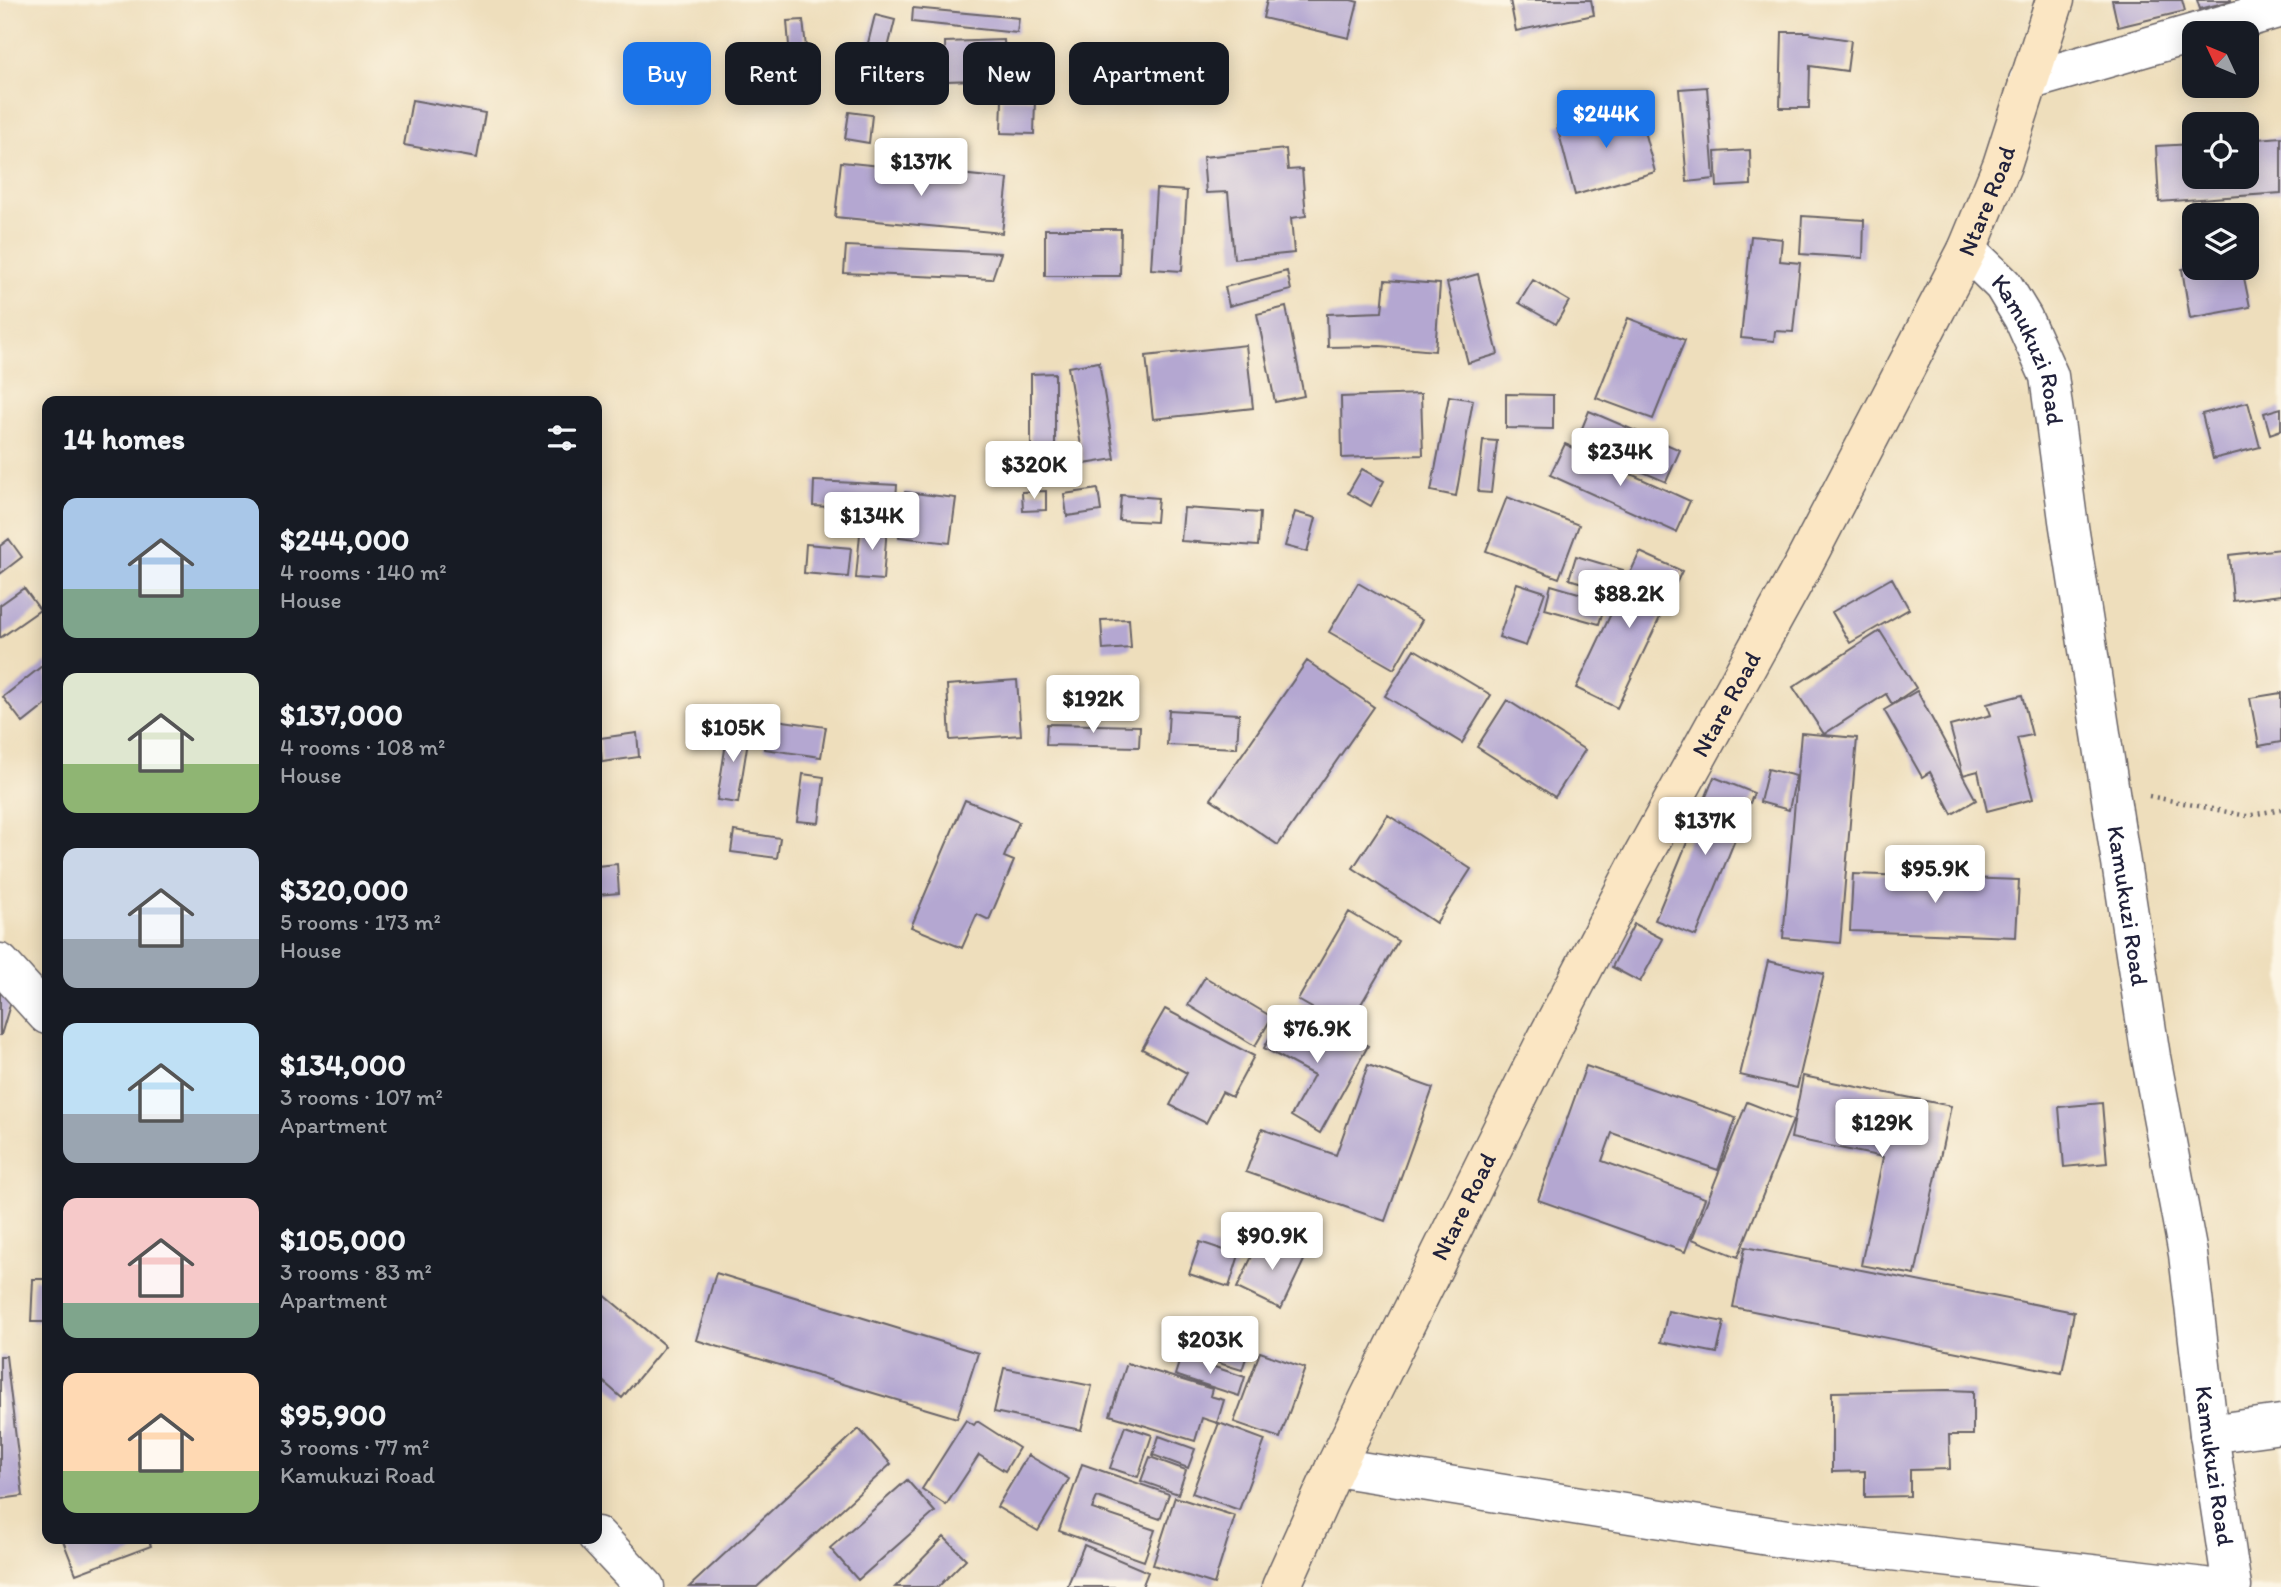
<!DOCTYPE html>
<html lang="en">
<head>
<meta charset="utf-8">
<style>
  :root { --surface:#171b24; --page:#20242c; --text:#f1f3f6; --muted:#9ea1a6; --accent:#1a73e8 }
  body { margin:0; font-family:Itim,sans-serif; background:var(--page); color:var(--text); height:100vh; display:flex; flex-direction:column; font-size:26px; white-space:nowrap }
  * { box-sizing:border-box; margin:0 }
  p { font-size:23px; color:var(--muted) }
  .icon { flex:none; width:38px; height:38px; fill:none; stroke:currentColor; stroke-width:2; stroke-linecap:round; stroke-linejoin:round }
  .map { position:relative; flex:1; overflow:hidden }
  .side { position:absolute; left:42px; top:396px; width:560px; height:1148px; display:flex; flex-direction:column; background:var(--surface); border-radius:14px; box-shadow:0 4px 18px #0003 }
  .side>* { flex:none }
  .banner { position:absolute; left:623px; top:42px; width:665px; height:63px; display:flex; gap:14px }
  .needle { width:46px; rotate:314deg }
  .controls { position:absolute; left:2182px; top:21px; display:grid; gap:14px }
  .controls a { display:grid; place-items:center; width:77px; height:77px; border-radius:14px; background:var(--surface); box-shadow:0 4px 18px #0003; font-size:35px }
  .price { position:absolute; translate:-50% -60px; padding:0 16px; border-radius:7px; background:#fff; color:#222; font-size:23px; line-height:46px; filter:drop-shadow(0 2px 4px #0008) }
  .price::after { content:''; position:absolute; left:50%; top:42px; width:21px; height:16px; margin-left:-10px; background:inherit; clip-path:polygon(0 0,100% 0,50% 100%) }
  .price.active { background:var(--accent); color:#fff }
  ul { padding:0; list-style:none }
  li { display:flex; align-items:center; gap:21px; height:175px; padding:0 21px }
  li span { display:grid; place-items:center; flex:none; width:196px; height:140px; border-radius:14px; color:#555 }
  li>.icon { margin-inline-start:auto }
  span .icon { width:84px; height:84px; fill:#fffc; stroke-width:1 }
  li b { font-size:30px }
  h2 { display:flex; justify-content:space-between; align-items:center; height:84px; padding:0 21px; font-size:30px }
  .chip { padding:0 24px; border-radius:14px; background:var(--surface); box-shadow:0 4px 18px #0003; font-size:24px; line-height:63px }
  .chip.active { background:var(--accent); color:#fff }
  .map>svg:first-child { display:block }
</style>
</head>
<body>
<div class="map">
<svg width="2281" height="1587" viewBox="0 0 2281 1587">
  <rect width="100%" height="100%" fill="#fcf5e5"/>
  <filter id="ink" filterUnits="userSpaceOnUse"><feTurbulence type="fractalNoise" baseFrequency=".0143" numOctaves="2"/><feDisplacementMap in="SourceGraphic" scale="14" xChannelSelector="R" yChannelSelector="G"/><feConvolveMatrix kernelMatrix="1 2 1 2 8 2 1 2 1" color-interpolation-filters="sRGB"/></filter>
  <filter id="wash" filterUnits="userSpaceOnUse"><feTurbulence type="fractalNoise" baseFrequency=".00686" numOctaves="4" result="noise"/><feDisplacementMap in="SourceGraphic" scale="28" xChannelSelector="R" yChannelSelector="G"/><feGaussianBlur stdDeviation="1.57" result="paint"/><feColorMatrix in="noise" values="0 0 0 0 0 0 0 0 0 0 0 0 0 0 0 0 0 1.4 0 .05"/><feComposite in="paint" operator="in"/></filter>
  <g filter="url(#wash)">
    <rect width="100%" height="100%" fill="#eedebc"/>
    <g id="blocks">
      <!-- building -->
      <path fill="#b4a7d1" d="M1267 0H1351L1358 2 1349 38 1263 18Z
        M1510 0H1591L1594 15 1516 31Z
        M2112 0H2182L2185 11 2118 27Z
        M2197 0H2231V1L2200 9Z
        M913 8 1019 18 1017 33 912 22Z
        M875 15 895 20 885 60 865 55Z
        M803 20 807 57 790 58 787 21Z
        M1782 32H1810L1811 34 1851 40 1847 71 1810 66 1809 108H1780Z
        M1004 40 1006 79 946 81 945 42Z
        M772 58 778 74 756 82 750 65Z
        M1707 87 1714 179 1687 182 1679 89Z
        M1002 99H1035L1034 134 1001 133Z
        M412 100 485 113 477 158 404 145Z
        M1637 105 1655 172 1575 195 1557 126Z
        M849 112 872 115 869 143 845 139Z
        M2281 137V193L2159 202 2156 146 2194 144V177H2247V140Z
        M1286 149 1288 170 1302 169 1306 216 1291 218 1294 253 1234 259 1228 192 1206 193 1203 157Z
        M1750 150 1751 185 1717 187 1715 152Z
        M841 162 1008 179 1002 233 835 217Z
        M1156 189 1187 191 1182 271 1151 269Z
        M1802 216 1864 220 1863 258 1800 254Z
        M1045 229H1121L1120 276H1045Z
        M1751 236 1782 239 1780 261 1800 263 1793 332 1775 331 1774 341 1741 338Z
        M846 246 1001 253 992 279 844 273Z
        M2194 267 2242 268 2250 307 2190 318 2182 269Z
        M1287 271 1291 290 1229 306 1225 287Z
        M1478 274 1498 354 1468 363 1447 283Z
        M1385 280 1440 284 1435 351 1380 346 1328 347 1327 314 1382 312Z
        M1533 280 1569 301 1556 324 1519 303Z
        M1286 307 1304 396 1275 402 1257 314Z
        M1628 318 1685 340 1653 419 1596 398Z
        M1246 345 1253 408 1153 419 1146 356Z
        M1099 362 1115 459 1084 464 1068 367Z
        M1055 373V467H1031V374Z
        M1421 394 1423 455 1342 458 1341 397Z
        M1506 394 1553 395V429L1506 428Z
        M1449 396 1473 400 1456 496 1431 491Z
        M2248 402 2260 447 2213 459 2202 414Z
        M2281 408V430L2270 434 2264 413Z
        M1589 411 1680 450 1666 482 1576 443Z
        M1483 440 1497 441 1491 493 1478 492Z
        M1565 444 1690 501 1676 532 1550 475Z
        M1362 469 1384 481 1371 506 1348 493Z
        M814 481 897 485 895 511 813 506Z
        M1098 489 1101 511 1067 516 1064 494Z
        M1046 491V510L1023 511 1022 492Z
        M905 492 956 498 950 543 899 537Z
        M1121 495 1158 498 1156 522 1119 520Z
        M1507 497 1579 525 1559 578 1486 551Z
        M1184 508 1260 513 1258 546 1181 541Z
        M1295 512 1316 518 1307 552 1285 546Z
        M861 523 887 526 883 580 856 578Z
        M9 539 22 557 0 574V546Z
        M806 544 851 548 848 577 804 573Z
        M2281 549V595L2233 601 2229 555Z
        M1640 552 1682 571 1617 708 1576 688Z
        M1576 556 1623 570 1616 593 1569 579Z
        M1892 578 1909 609 1850 643 1832 612Z
        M1358 583 1422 620 1394 669 1329 632Z
        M1517 583 1545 592 1526 646 1499 637Z
        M1551 585 1606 601 1599 624 1545 609Z
        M24 588 40 610 0 638V605Z
        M1129 619 1131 648 1103 650 1101 620Z
        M1880 631 1916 688 1892 704 1886 694 1824 734 1793 687Z
        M1414 649 1491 695 1462 743 1385 696Z
        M1307 661 1374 707 1278 845 1211 799Z
        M47 662V704L23 723 3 697Z
        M1017 680 1021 735 950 740 947 685Z
        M1917 691 1976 800 1952 814 1930 772 1922 777 1884 710Z
        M2281 693V742L2259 746 2250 698Z
        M2022 695 2032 735 2017 738 2033 799 1987 811 1978 771 1963 775 1950 726 1991 715 1987 704Z
        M1507 700 1585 750 1555 797 1477 747Z
        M1169 710 1239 714 1237 748 1167 745Z
        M769 719 826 727 821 757 764 749Z
        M729 724 750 728 738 803 717 800Z
        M1047 724 1140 726 1139 747 1046 745Z
        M637 733 639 757 602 762 600 738Z
        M1801 733 1857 738 1840 943 1783 938Z
        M1768 769 1796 776 1789 810 1760 802Z
        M803 774 824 777 819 823 797 821Z
        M1714 777 1754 793 1696 936 1655 920Z
        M965 800 1019 822 1004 857 1014 861 989 920 977 914 962 948 911 927Z
        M1388 815 1471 869 1436 923 1353 868Z
        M734 831 780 838 777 858 731 852Z
        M617 864 619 893 597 895V866Z
        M1853 874 2019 880 2016 937 1850 931Z
        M1349 912 1398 941 1347 1028 1298 1000Z
        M1634 924 1663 939 1640 982 1612 967Z
        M1768 961 1824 974 1797 1088 1740 1075Z
        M1205 977 1272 1017 1255 1046 1188 1005Z
        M0 987 14 991 1 1035H0Z
        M1165 1009 1254 1056 1232 1097 1222 1092 1206 1123 1170 1105 1187 1073 1142 1049Z
        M1285 1010 1334 1037 1339 1030 1368 1046 1320 1133 1291 1116 1314 1075 1264 1048Z
        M1368 1065 1433 1088 1385 1221 1246 1172 1262 1129 1336 1155Z
        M1586 1066 1736 1118 1718 1170 1612 1133 1602 1161 1705 1198 1685 1252 1538 1200Z
        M1803 1076 1951 1106 1915 1275 1861 1265 1883 1157 1791 1138Z
        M1747 1102 1793 1120 1738 1257 1692 1239Z
        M2102 1103 2107 1163 2064 1167 2059 1107Z
        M1262 1235 1306 1256 1281 1309 1237 1288Z
        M1200 1242 1239 1255 1229 1287 1189 1274Z
        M1745 1247 2074 1312 2062 1373 1733 1307Z
        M716 1273 978 1353 957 1418 696 1340Z
        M33 1279H47V1322H31Z
        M597 1289 665 1346 622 1398 597 1376Z
        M1668 1311 1724 1322 1717 1353 1661 1342Z
        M1182 1328 1249 1349 1242 1370 1175 1350Z
        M1260 1352 1305 1368 1280 1438 1234 1422Z
        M0 1356H6L23 1496 0 1499Z
        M1181 1356 1245 1377 1239 1396 1175 1375Z
        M1127 1363 1212 1389 1210 1396 1224 1400 1217 1423 1202 1418 1195 1441 1110 1415Z
        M1004 1368 1092 1386 1081 1430 994 1412Z
        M1948 1390 1973 1391V1435H1949L1950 1469 1910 1470V1496L1865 1497V1471L1832 1472V1392Z
        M966 1420 974 1425 977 1421 1019 1448 1005 1471 979 1455 946 1505 922 1489Z
        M1219 1423 1265 1440 1239 1510 1192 1493Z
        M1125 1426 1152 1435 1138 1477 1110 1468Z
        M859 1429 891 1464 757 1587H689Z
        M1159 1436 1195 1449 1188 1468 1153 1455Z
        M1028 1455 1069 1479 1038 1531 997 1507Z
        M1150 1457 1186 1470 1178 1494 1141 1481Z
        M1082 1464 1169 1494 1160 1519 1097 1497 1092 1509 1155 1530 1144 1561 1059 1531Z
        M907 1480 935 1512 858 1580 830 1548Z
        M1175 1497 1235 1516 1214 1584 1153 1565Z
        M944 1537 966 1559 938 1587H895Z
        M62 1538H148L151 1546 76 1574Z
        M1084 1545 1148 1572 1142 1587H1067Z"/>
    </g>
  </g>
  <g filter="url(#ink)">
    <use href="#blocks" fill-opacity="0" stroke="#696468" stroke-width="2"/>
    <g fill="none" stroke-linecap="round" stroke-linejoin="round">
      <!-- minor casing -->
      <g stroke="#696468" stroke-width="41">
        <g id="minor">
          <path d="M2028 81 2281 8"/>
          <path id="s1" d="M1967 250 2003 285 2023 318 2049 376 2068 520 2151 1057 2188 1254 2209 1434 2232 1587"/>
          <path d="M0 963 47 1015"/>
          <path d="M2209 1434 2281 1424"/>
          <path d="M1335 1467 1787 1539 2205 1587"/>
          <path d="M597 1536 645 1587"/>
        </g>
      </g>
      <!-- secondary casing -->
      <g stroke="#696468" stroke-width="41">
        <g id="secondary">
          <path id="s2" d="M1281 1587 1335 1467 1546 1040 1636 868 1802 567 1967 250 2002 165 2055 0"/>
        </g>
      </g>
      <!-- path -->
      <path stroke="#696468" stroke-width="4.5" stroke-dasharray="2 5" stroke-linecap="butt" d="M2149 796 2247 816 2281 809"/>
      <!-- minor -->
      <use href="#minor" stroke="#fff" stroke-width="38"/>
      <!-- secondary -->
      <use href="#secondary" stroke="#fbe6c3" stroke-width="38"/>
    </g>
  </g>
  <g text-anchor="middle" stroke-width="6" stroke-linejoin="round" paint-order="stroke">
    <!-- street labels -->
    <g font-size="24" fill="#22223b" stroke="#fcf5e5">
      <text dy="8" stroke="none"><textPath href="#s2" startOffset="1556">Ntare Road</textPath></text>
      <text dy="8" stroke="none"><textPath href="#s1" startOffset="121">Kamukuzi Road</textPath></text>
      <text dy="8" stroke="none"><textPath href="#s2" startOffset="989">Ntare Road</textPath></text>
      <text dy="8" stroke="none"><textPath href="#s1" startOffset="688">Kamukuzi Road</textPath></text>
      <text dy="8" stroke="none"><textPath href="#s2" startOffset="422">Ntare Road</textPath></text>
      <text dy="8" stroke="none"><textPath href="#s1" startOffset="1255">Kamukuzi Road</textPath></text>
    </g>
  </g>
</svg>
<div class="controls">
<a><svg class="needle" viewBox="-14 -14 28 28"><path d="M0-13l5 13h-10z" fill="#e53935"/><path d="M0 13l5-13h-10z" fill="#9ea1a6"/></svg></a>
<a><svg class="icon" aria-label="locate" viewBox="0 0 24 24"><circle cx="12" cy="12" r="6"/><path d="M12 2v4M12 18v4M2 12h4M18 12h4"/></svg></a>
<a><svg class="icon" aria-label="layers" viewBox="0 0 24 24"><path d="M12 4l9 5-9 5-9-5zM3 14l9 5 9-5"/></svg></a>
</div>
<b class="price active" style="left:1606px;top:150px">$244K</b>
<b class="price" style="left:921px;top:198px">$137K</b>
<b class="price" style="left:1620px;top:488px">$234K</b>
<b class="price" style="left:1034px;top:501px">$320K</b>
<b class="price" style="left:872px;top:552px">$134K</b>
<b class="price" style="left:1629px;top:630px">$88.2K</b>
<b class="price" style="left:1093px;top:735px">$192K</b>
<b class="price" style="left:733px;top:764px">$105K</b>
<b class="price" style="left:1705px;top:857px">$137K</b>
<b class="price" style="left:1935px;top:905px">$95.9K</b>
<b class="price" style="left:1317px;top:1065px">$76.9K</b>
<b class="price" style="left:1882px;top:1159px">$129K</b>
<b class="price" style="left:1272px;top:1272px">$90.9K</b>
<b class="price" style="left:1210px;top:1376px">$203K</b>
<div class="banner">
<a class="chip active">Buy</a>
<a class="chip">Rent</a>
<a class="chip">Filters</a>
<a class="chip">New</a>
<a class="chip">Apartment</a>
</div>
<section class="side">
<h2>14 homes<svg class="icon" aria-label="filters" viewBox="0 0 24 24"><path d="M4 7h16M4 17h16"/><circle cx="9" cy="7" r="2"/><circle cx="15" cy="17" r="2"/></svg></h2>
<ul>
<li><span style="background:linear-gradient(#a9c7e8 65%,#7fa58c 0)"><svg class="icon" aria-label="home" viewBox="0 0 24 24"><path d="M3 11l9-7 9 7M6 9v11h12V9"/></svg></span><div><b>$244,000</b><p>4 rooms · 140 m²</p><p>House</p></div></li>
<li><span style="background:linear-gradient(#dfe7d0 65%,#8fb573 0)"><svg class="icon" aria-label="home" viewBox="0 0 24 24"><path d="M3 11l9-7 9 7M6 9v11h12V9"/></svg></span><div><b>$137,000</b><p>4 rooms · 108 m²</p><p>House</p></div></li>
<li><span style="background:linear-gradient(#c9d6e8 65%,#9aa5b1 0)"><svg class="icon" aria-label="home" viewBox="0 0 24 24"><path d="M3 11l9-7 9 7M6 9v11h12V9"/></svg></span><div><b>$320,000</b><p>5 rooms · 173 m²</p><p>House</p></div></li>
<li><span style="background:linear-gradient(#bfe0f5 65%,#9aa5b1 0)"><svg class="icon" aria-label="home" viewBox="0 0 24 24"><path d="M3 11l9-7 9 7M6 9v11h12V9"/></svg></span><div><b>$134,000</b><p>3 rooms · 107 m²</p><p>Apartment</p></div></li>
<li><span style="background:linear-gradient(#f6c9c9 75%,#7fa58c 0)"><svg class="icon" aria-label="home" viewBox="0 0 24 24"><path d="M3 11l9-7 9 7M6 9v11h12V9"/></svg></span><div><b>$105,000</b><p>3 rooms · 83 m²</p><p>Apartment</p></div></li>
<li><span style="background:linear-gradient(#ffd9b3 70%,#8fb573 0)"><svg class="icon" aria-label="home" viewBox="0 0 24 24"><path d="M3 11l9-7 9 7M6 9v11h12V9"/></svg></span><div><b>$95,900</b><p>3 rooms · 77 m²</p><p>Kamukuzi Road</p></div></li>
</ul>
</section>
</div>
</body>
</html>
